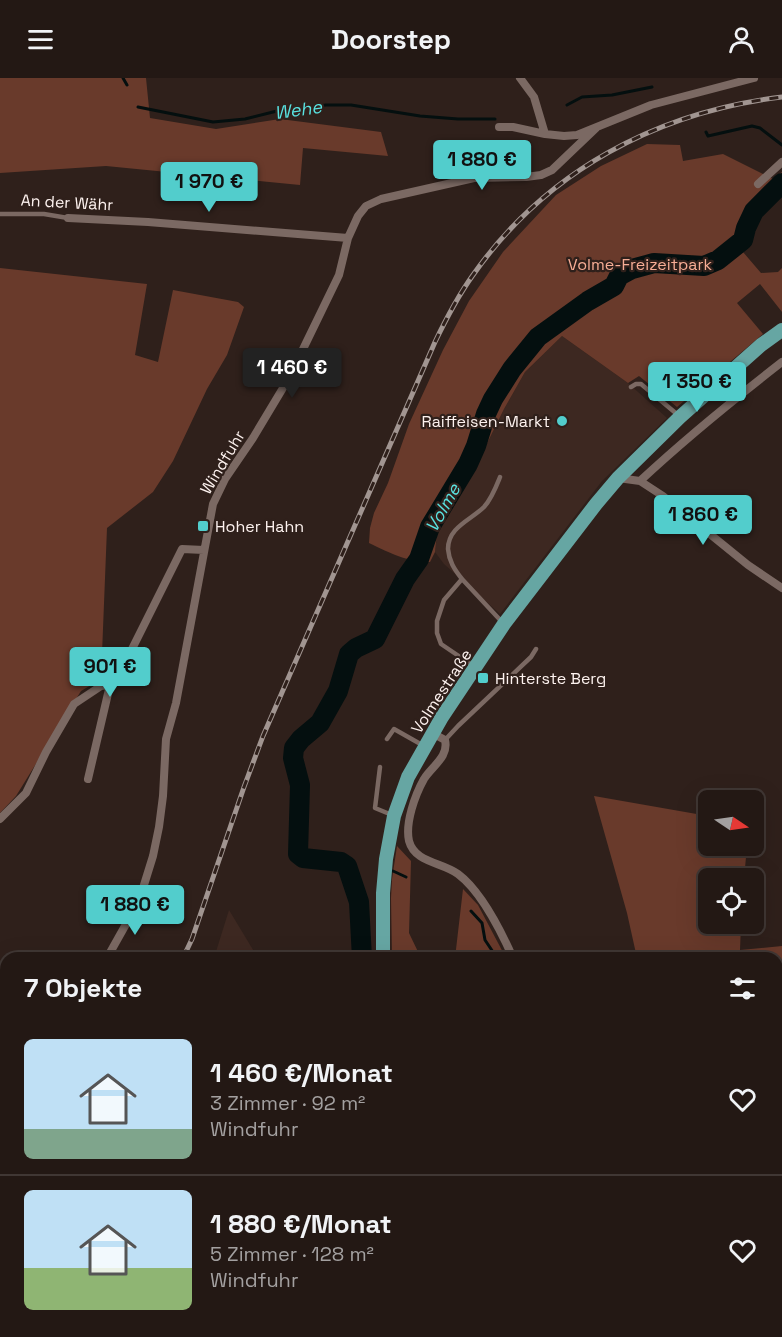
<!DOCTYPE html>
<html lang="de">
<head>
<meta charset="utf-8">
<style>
  :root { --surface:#231814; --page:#2b211d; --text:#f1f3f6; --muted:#a3a0a0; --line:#403734; --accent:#52cdcc }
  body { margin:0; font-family:"Space Grotesk",sans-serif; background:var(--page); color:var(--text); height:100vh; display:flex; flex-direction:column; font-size:22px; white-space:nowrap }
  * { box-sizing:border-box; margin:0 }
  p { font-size:20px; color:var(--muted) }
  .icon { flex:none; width:33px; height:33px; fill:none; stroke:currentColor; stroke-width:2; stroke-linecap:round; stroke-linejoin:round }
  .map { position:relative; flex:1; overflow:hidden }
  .panel { position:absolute; left:0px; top:874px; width:783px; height:386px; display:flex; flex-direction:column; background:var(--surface); border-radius:18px 18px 0 0; box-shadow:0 6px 24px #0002,0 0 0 2px var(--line) }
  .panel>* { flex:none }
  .needle { width:39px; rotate:103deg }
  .tools { position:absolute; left:698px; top:712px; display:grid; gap:12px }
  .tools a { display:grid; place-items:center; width:66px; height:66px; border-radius:9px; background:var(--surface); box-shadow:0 6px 24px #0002,0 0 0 2px var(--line); font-size:30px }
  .price { position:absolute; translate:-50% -51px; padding:0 14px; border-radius:6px; background:var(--accent); color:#111; font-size:20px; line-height:39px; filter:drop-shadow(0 2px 3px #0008) }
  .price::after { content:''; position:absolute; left:50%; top:36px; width:18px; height:14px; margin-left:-9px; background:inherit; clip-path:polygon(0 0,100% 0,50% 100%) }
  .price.active { background:#222; color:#fff }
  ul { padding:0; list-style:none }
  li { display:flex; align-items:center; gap:18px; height:150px; padding:0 24px }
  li+li { border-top:2px solid var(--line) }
  li span { display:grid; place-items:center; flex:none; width:168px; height:120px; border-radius:9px; color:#555 }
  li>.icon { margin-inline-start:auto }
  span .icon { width:72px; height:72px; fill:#fffc; stroke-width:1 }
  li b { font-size:26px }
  h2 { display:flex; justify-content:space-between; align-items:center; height:72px; padding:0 24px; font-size:26px }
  header { display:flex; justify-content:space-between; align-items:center; height:78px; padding:0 24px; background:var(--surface); font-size:27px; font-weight:800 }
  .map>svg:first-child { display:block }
</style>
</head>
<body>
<header><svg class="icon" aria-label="menu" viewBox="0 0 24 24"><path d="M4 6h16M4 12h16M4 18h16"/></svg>Doorstep<svg class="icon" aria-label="person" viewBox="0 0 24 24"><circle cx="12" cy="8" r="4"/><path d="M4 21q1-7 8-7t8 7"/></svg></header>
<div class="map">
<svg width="782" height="1259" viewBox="0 0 782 1259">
  <rect width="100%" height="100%" fill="#2f201b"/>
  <!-- built -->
  <path fill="#3d2821" d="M562 258 628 305 667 340 602 403 500 536 444 486 435 474 437 455 468 404 504 331 525 294Z
    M229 832 258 880H214Z
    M6 1142V1236L0 1227V1149Z
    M18 1254H88L80 1259H22Z"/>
  <!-- green -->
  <path fill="#693a2b" d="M0 0H146L150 40 216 51 280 41 381 54 388 78 303 70 300 107 106 88 0 95Z
    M647 66 680 67 683 83 723 76 773 101 782 94V112L761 131 749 154 743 174 761 195 778 194 782 190V234L760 206 737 225 763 256 677 329 639 298 628 305 562 258 525 294 504 331 468 404 437 455 435 474 430 484C405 483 392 476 369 465L370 450 374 435 388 405 409 346 443 272 469 223 503 174 556 117 601 88Z
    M0 190 147 206 135 277 158 284 173 212 238 224 244 229 227 277 207 311 173 383 153 414 107 450 101 601 81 613 16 718 0 735Z
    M594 718 708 738V768H747L744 801H708V846H741L740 872 782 868V1059L777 1065V880H637L627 835Z
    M397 768 411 783 409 855 421 880H392L391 820 392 801Z
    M463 811 478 827 506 880H455Z
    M777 1075 782 1079V1205L777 1202Z
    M777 1215 782 1219V1259H769L765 1254H777Z
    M189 1254H644L649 1259H191Z
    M652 1254H710L711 1259H657Z"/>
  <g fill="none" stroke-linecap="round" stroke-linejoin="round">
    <!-- stream -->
    <path stroke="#040f0f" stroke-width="3" d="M123 0 127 7
      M567 27 582 19 612 17 652 9
      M138 29 213 44 245 41 277 33 326 27H351L420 38 458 41H495
      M706 54 708 58 752 48 760 50 782 67
      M393 793 406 799
      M471 833 482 845 485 862 497 880
      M0 931 6 934
      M777 1150 782 1154
      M454 1254 456 1259"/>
    <!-- river -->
    <path stroke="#040f0f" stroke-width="20" d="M362 880 359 824 347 788 341 784 303 780 298 776 300 707 293 680 294 670 301 661 320 645 338 613 349 576 356 570 375 561 405 501 419 481 430 449 468 386 476 368 486 336 493 321 512 291 538 259 588 223 614 208 619 198 632 191 654 185 704 188 718 182 743 162 746 150 754 133 782 105
      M0 1142 6 1138"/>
    <!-- service -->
    <path stroke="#7b6963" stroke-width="4.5" d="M0 136H44L68 140
      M631 309 636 306H641L678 337
      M462 501 502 544
      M472 587 441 566 437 555V543L444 522 462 501C454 491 449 483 448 471 448 449 471 442 484 429 492 420 496 409 500 399
      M387 661 394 651 424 668
      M445 662 458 648 531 579 536 571
      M380 689 375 730 392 737"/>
    <!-- minor -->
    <path stroke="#7b6963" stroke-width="8" d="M520 0 534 19 545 56 564 58 577 57 651 27 754 0
      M499 49H513L545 56
      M758 106 782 84
      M68 140 148 144 348 160
      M618 400 640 403C685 361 733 322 782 284
      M640 403 663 418 748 487 782 510
      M432 655 445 662C449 679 432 688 424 701 415 717 405 745 409 763 415 785 442 784 458 796 482 814 501 853 513 880
      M88 701 110 607
      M0 741 26 715 46 674 74 626 101 608 110 607 130 575 182 471 204 472
      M107 880 139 823 153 778 159 749 163 718 166 661 176 625 213 426 225 401 253 360 289 300 339 197 348 160 358 138 366 128 381 121 474 100 526 99 541 97 552 92 596 50
      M777 1209 782 1213"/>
    <!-- primary -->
    <path stroke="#66a6a3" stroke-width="14" d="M383 880V815L386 781 394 738 408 699 442 639 504 546 596 426 618 400 680 339 761 267 782 252
      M107 1259 117 1254"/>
    <!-- rail casing -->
    <g stroke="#a19591" stroke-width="5">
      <path id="rail" d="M183 880 192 861 244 709 263 658 435 264C446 241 458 218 473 197 546 93 657 34 782 19
        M0 1075 6 1072"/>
    </g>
    <!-- rail -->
    <use href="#rail" stroke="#2f201b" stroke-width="3" stroke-dasharray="9" stroke-linecap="butt"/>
  </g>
  <!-- markers -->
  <g fill="#52cdcc" stroke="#2f201b" stroke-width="2">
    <circle cx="562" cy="343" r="6"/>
    <rect x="197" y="442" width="12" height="12" rx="3"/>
    <rect x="477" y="594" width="12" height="12" rx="3"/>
  </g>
  <g text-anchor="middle" stroke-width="4.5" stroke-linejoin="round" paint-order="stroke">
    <!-- street labels -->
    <g font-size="16" fill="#fdf2ef" stroke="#2f201b">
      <text transform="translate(67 124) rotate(3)" y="6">An der Währ</text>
      <text transform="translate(222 384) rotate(-59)" y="6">Windfuhr</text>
      <text transform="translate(441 613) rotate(-57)" y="6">Volmestraße</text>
    </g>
    <!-- park labels -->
    <g font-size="16" fill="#f7ad95" stroke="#2f201b">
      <text x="640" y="192">Volme-Freizeitpark</text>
    </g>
    <!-- poi labels -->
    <g font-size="16" fill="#fdf2ef" stroke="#2f201b" text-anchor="start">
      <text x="550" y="349" text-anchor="end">Raiffeisen-Markt</text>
      <text x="215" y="454">Hoher Hahn</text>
      <text x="495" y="606">Hinterste Berg</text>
    </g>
    <!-- water labels -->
    <g font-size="18" font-style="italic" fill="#59e2e1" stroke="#2f201b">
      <text transform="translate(298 32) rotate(-8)" y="6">Wehe</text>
      <text transform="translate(443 430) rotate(-61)" y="6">Volme</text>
    </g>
  </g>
</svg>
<div class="tools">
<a><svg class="needle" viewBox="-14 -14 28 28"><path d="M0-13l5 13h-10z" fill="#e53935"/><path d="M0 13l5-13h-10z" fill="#a3a0a0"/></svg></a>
<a><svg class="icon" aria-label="locate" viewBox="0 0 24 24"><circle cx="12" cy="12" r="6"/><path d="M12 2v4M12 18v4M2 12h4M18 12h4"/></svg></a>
</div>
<b class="price" style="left:482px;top:113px">1 880 €</b>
<b class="price" style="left:209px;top:135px">1 970 €</b>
<b class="price active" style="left:292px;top:321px">1 460 €</b>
<b class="price" style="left:697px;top:335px">1 350 €</b>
<b class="price" style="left:703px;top:468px">1 860 €</b>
<b class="price" style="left:110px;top:620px">901 €</b>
<b class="price" style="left:135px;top:858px">1 880 €</b>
<section class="panel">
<h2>7 Objekte<svg class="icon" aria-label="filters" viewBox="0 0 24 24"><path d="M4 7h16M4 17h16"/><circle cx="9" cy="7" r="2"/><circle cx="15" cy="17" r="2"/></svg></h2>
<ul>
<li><span style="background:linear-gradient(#bfe0f5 75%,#7fa58c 0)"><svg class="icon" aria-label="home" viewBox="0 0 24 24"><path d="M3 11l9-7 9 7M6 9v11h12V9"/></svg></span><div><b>1 460 €/Monat</b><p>3 Zimmer · 92 m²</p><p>Windfuhr</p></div><svg class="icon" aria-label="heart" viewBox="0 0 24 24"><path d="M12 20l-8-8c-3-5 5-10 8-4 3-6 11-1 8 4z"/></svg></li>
<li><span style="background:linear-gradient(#bfe0f5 65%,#8fb573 0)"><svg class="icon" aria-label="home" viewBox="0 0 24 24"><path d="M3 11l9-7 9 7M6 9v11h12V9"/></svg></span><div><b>1 880 €/Monat</b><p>5 Zimmer · 128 m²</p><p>Windfuhr</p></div><svg class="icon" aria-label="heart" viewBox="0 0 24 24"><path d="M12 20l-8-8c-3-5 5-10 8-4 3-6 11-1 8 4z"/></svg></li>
</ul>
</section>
</div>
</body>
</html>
